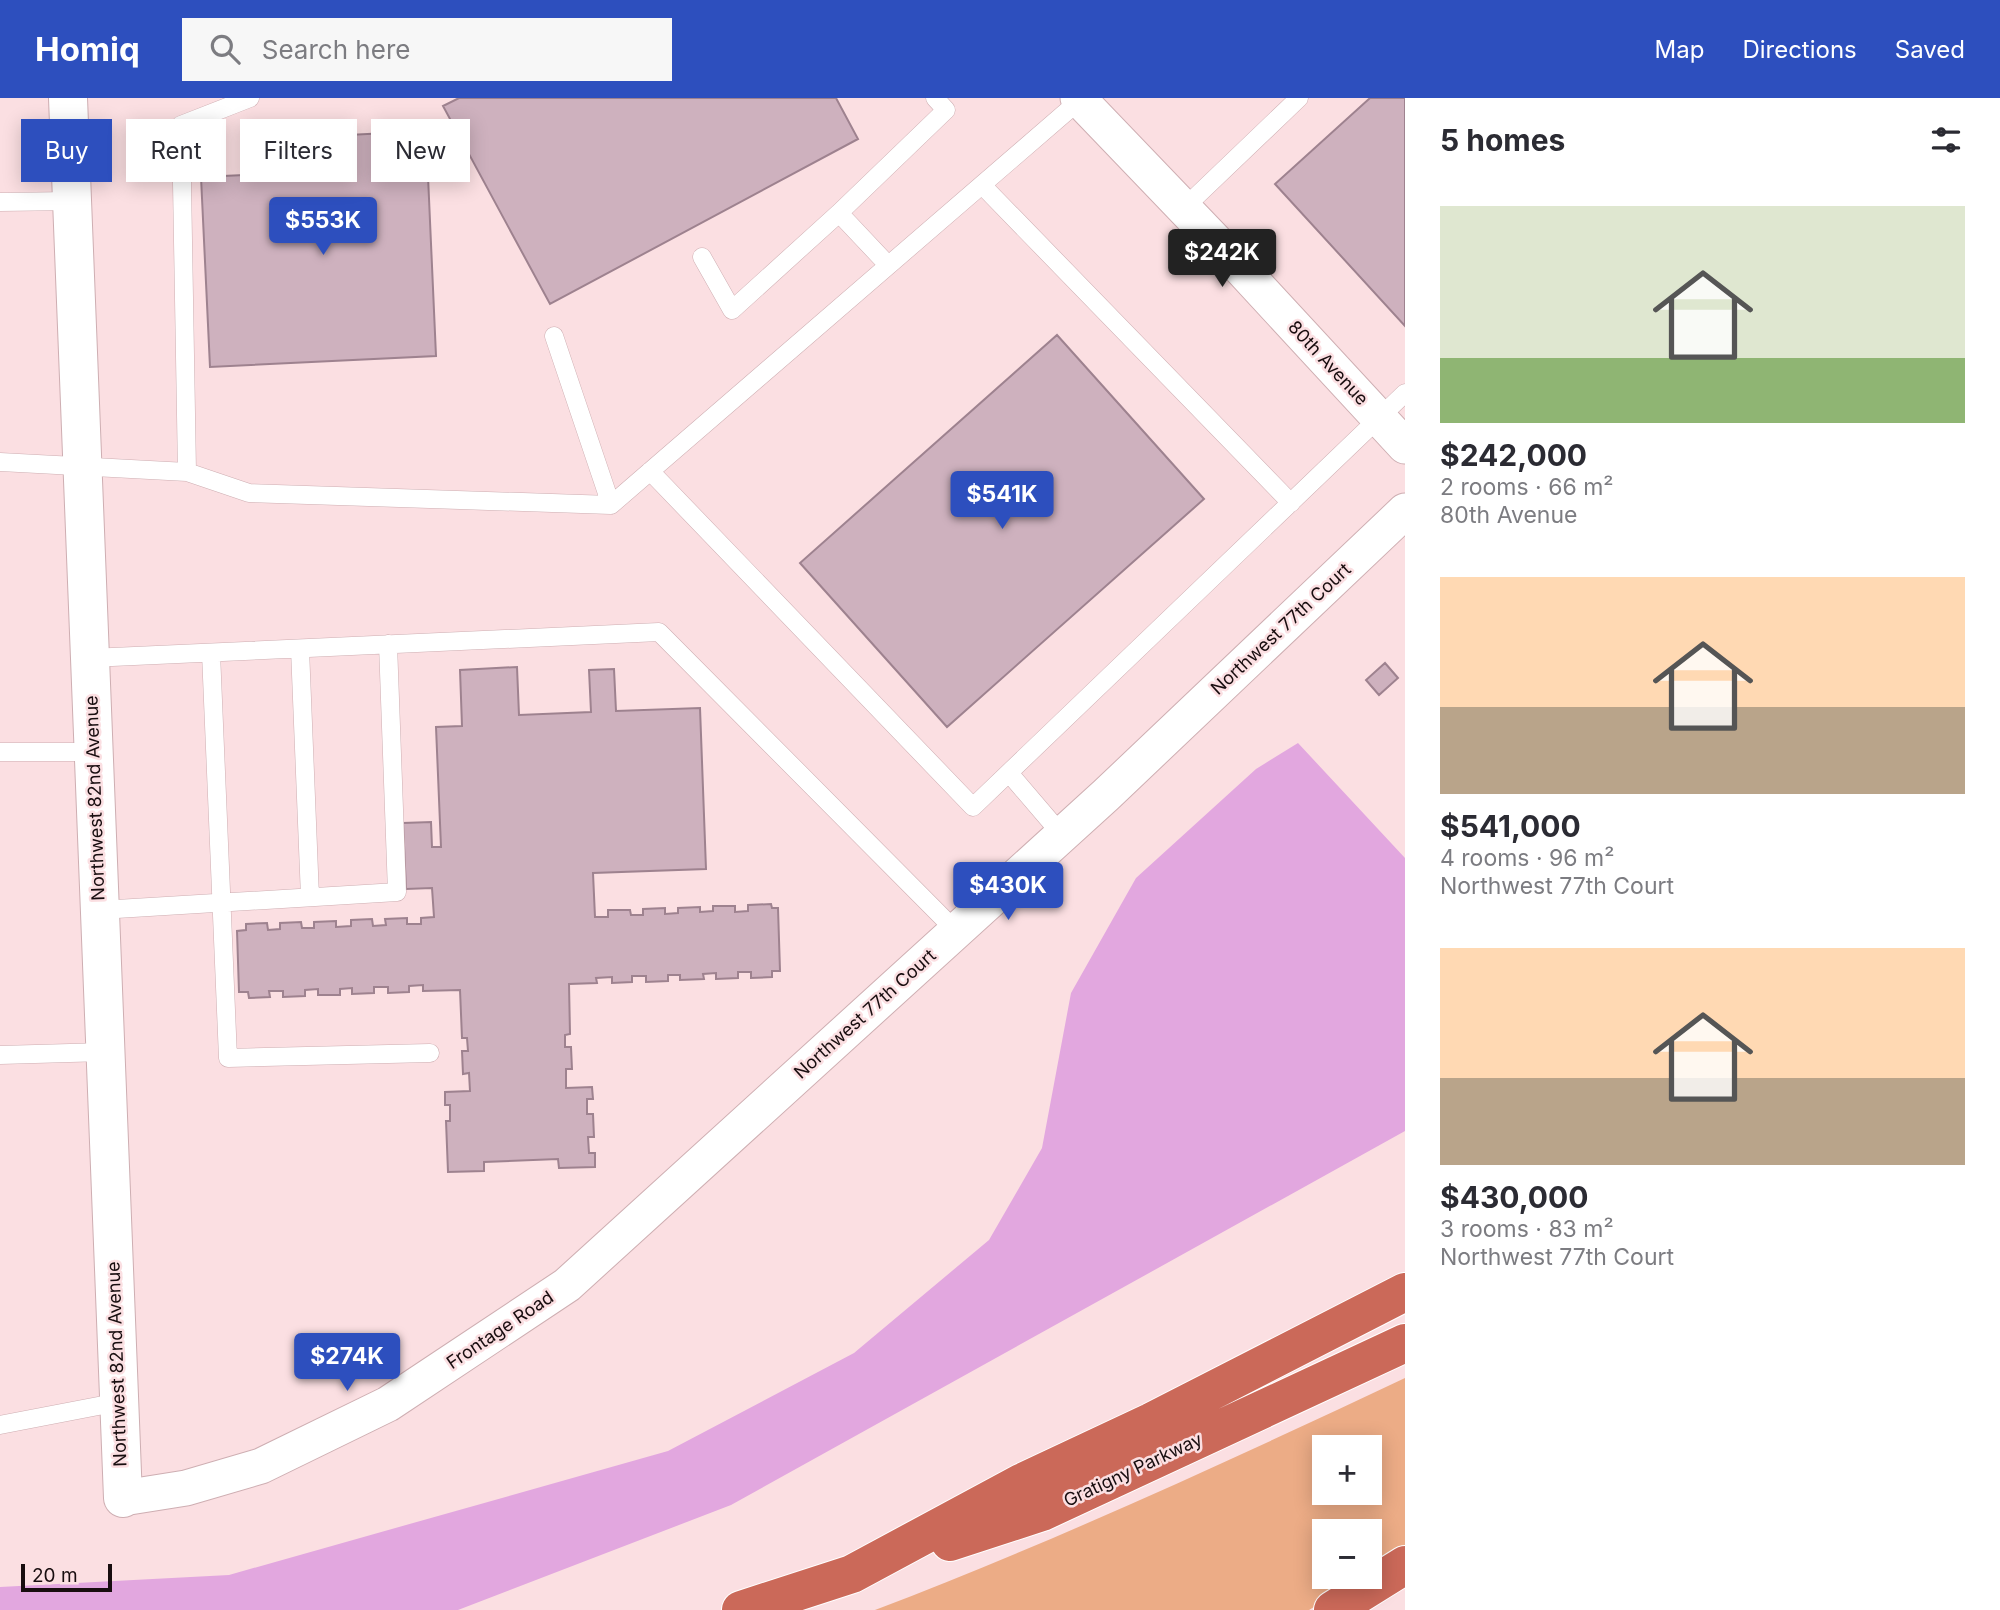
<!DOCTYPE html>
<html lang="en">
<head>
<meta charset="utf-8">
<style>
  :root { --surface:#fff; --page:#f7f7f7; --text:#2b2b33; --muted:#7c7c81; --accent:#2d4fbe }
  body { margin:0; font-family:Inter,sans-serif; background:var(--page); color:var(--text); height:100vh; display:flex; flex-direction:column; font-size:26px; white-space:nowrap }
  * { box-sizing:border-box; margin:0 }
  p { font-size:23px; color:var(--muted) }
  .icon { flex:none; width:38px; height:38px; fill:none; stroke:currentColor; stroke-width:2; stroke-linecap:round; stroke-linejoin:round }
  .map { position:relative; flex:1; overflow:hidden }
  .sheet { display:flex; flex-direction:column; background:var(--surface); width:595px }
  .sheet>* { flex:none }
  .hud { position:absolute; left:21px; top:21px; width:665px; height:63px; display:flex; gap:14px }
  .fabs { position:absolute; left:1312px; top:1337px; display:grid; gap:14px }
  .fabs a { display:grid; place-items:center; width:70px; height:70px; border-radius:0px; background:var(--surface); box-shadow:0 4px 18px #0003; font-size:35px }
  .scale { position:absolute; left:21px; bottom:18px; width:91px; box-sizing:border-box; padding-left:7px; border:4px solid #180d0f; border-top:0; font-size:19px; line-height:24px; white-space:nowrap; color:#180d0f; -webkit-text-stroke:5px #fbdfe2; paint-order:stroke }
  .price { position:absolute; translate:-50% -60px; padding:0 16px; border-radius:7px; background:var(--accent); color:#fff; font-size:23px; line-height:46px; filter:drop-shadow(0 2px 4px #0008) }
  .price::after { content:''; position:absolute; left:50%; top:42px; width:21px; height:16px; margin-left:-10px; background:inherit; clip-path:polygon(0 0,100% 0,50% 100%) }
  .price.active { background:#222; color:#fff }
  ul { padding:0; list-style:none }
  li { display:grid; align-content:center; gap:14px; height:371px; padding:0 35px }
  li span { display:grid; place-items:center; height:217px; border-radius:0px; color:#555 }
  li>.icon { margin-inline-start:auto }
  span .icon { width:126px; height:126px; fill:#fffc; stroke-width:1 }
  li b { font-size:30px }
  h2 { display:flex; justify-content:space-between; align-items:center; height:84px; padding:0 35px; font-size:30px }
  .pill { padding:0 24px; border-radius:0px; background:var(--surface); box-shadow:0 4px 18px #0003; font-size:24px; line-height:63px }
  .pill.active { background:var(--accent); color:#fff }
  header { display:flex; align-items:center; gap:42px; box-sizing:border-box; height:98px; padding:0 35px; background:var(--accent); color:#fff }
  header strong { font-size:33px }
  nav { display:flex; gap:38px; margin-inline-start:auto; font-size:24px }
  .search { width:490px; height:63px; background:var(--page); display:flex; align-items:center; gap:18px; box-sizing:border-box; padding:0 24px; border-radius:0px; color:var(--muted); font-size:26px }
  main { display:flex; flex:1; min-height:0 }
  .map>svg:first-child { display:block }
</style>
</head>
<body>
<header>
<strong>Homiq</strong>
<div class="search"><svg class="icon" aria-label="search" viewBox="0 0 24 24"><circle cx="10" cy="10" r="6"/><path d="M15 15l6 6"/></svg>Search here</div>
<nav><a>Map</a><a>Directions</a><a>Saved</a></nav>
</header>
<main>
<div class="map">
<svg width="1405" height="1512" viewBox="0 0 1405 1512">
  <rect width="100%" height="100%" fill="#fbdfe2"/>
  <!-- green -->
  <path fill="#ecac86" fill-rule="evenodd" d="M1405 1280V1453L1370 1474V1433H1325V1479H1363L1309 1512H875C1056 1443 1231 1362 1405 1280ZM1325 1349H1370V1395H1325Z"/>
  <!-- water -->
  <path fill="#e2a7df" d="M1298 645 1405 760V1033L731 1407 458 1512H0V1489L229 1477 668 1353 854 1255 989 1142 1042 1050 1071 895 1136 780 1256 671Z"/>
  <!-- building -->
  <path fill="#ceb1be" stroke="#9e828f" stroke-width="2" d="M459 0H836L858 41 550 206 443 8Z
    M1370 0H1405V228L1275 86Z
    M426 33 436 258 210 269 201 79 311 74 309 39Z
    M1057 237 1204 401 947 629 800 465Z
    M1385 565 1398 580 1379 597 1366 582Z
    M517 569 519 617 591 614 589 572 614 571 616 613 700 610 706 771 593 775 595 819H608V812H630L631 817H643V811L665 810V816L678 815V810L700 809V814L713 813V808H735V814L748 813V807L771 806 772 810H778L780 873H772V879L751 880V874H738V880L716 881V875L703 876 704 881 680 882V877H668V883L646 884V878H632V884L612 885V879L596 880 597 885 569 886 570 936 565 937V949H571L572 971H566V990L592 989 593 1001H587V1016H593L594 1039H588L589 1055H595V1069L559 1070 558 1061 484 1064V1073L448 1074 446 1023H450V1007H445V994L470 993 469 975 463 976 462 953H468L467 940H462L460 892 423 893V887L409 888V894L388 895V889H374V895L352 896V890L340 891V897H318V891L305 892V898L283 899V893H269L270 899 249 900 248 894H239L237 833 246 832V826L267 825 268 832 280 831V825L301 824 302 830H314V824L336 823V829L351 828V822L372 821 373 828 386 827 385 821 407 820V826H421V820L434 819 432 790 406 791 403 725 431 724 432 749H441L436 629 462 628 460 572Z"/>
  <g fill="none" stroke-linecap="round" stroke-linejoin="round">
    <!-- lane casing -->
    <g stroke="#ceaeb2" stroke-width="19">
      <path id="lane" d="M982 87 1291 405
        M0 104 71 103
        M1184 110 1299 0
        M702 159 732 212 839 115
        M888 167 839 115 946 12 935 0
        M554 238 611 407 1080 2
        M0 364 187 374 181 27 250 0
        M650 373 973 709 1405 295
        M187 374 249 395 611 407
        M300 551 310 799
        M211 555 228 960 430 955
        M90 560 659 534 956 833
        M0 654H93
        M1009 675 1062 737
        M100 812 397 794 388 546
        M0 957 105 954
        M0 1327 119 1304"/>
    </g>
    <!-- street casing -->
    <g stroke="#ceaeb2" stroke-width="37">
      <path id="street" d="M1078 0 1222 150 1405 348
        M123 1400 186 1390 261 1368 388 1306 567 1187 1106 697 1405 413"/>
    </g>
    <!-- secondary casing -->
    <g stroke="#ceaeb2" stroke-width="40">
      <path id="secondary" d="M68 0 123 1400"/>
    </g>
    <!-- highway casing -->
    <g stroke="#fff" stroke-width="40">
      <path id="highway" d="M950 1444 1042 1414 1405 1245
        M741 1512 852 1476 1021 1385 1151 1324 1405 1194
        M1333 1512 1405 1467"/>
    </g>
    <!-- lane -->
    <use href="#lane" stroke="#fff" stroke-width="18"/>
    <!-- street -->
    <use href="#street" stroke="#fff" stroke-width="35"/>
    <!-- secondary -->
    <use href="#secondary" stroke="#fff" stroke-width="38"/>
    <!-- highway -->
    <use href="#highway" stroke="#cb6959" stroke-width="38"/>
  </g>
  <g text-anchor="middle" stroke-width="5" stroke-linejoin="round" paint-order="stroke">
    <!-- street labels -->
    <g font-size="18" fill="#180d0f" stroke="#fbdfe2">
      <text transform="translate(1328 265) rotate(47)" y="6">80th Avenue</text>
      <text transform="translate(1281 531) rotate(-43)" y="6">Northwest 77th Court</text>
      <text transform="translate(95 700) rotate(-92)" y="6">Northwest 82nd Avenue</text>
      <text transform="translate(865 916) rotate(-42)" y="6">Northwest 77th Court</text>
      <text transform="translate(500 1232) rotate(-34)" y="6">Frontage Road</text>
      <text transform="translate(117 1266) rotate(-92)" y="6">Northwest 82nd Avenue</text>
      <text transform="translate(1133 1372) rotate(-25)" y="6">Gratigny Parkway</text>
    </g>
  </g>
</svg>
<div class="fabs">
<a>+</a>
<a>−</a>
</div>
<div class="scale">20 m</div>
<b class="price" style="left:323px;top:159px">$553K</b>
<b class="price active" style="left:1222px;top:191px">$242K</b>
<b class="price" style="left:1002px;top:433px">$541K</b>
<b class="price" style="left:1008px;top:824px">$430K</b>
<b class="price" style="left:347px;top:1295px">$274K</b>
<div class="hud">
<a class="pill active">Buy</a>
<a class="pill">Rent</a>
<a class="pill">Filters</a>
<a class="pill">New</a>
</div>
</div>
<section class="sheet">
<h2>5 homes<svg class="icon" aria-label="filters" viewBox="0 0 24 24"><path d="M4 7h16M4 17h16"/><circle cx="9" cy="7" r="2"/><circle cx="15" cy="17" r="2"/></svg></h2>
<ul>
<li><span style="background:linear-gradient(#dfe7d0 70%,#8fb573 0)"><svg class="icon" aria-label="home" viewBox="0 0 24 24"><path d="M3 11l9-7 9 7M6 9v11h12V9"/></svg></span><div><b>$242,000</b><p>2 rooms · 66 m²</p><p>80th Avenue</p></div></li>
<li><span style="background:linear-gradient(#ffd9b3 60%,#b9a48a 0)"><svg class="icon" aria-label="home" viewBox="0 0 24 24"><path d="M3 11l9-7 9 7M6 9v11h12V9"/></svg></span><div><b>$541,000</b><p>4 rooms · 96 m²</p><p>Northwest 77th Court</p></div></li>
<li><span style="background:linear-gradient(#ffd9b3 60%,#b9a48a 0)"><svg class="icon" aria-label="home" viewBox="0 0 24 24"><path d="M3 11l9-7 9 7M6 9v11h12V9"/></svg></span><div><b>$430,000</b><p>3 rooms · 83 m²</p><p>Northwest 77th Court</p></div></li>
</ul>
</section>
</main>
</body>
</html>
